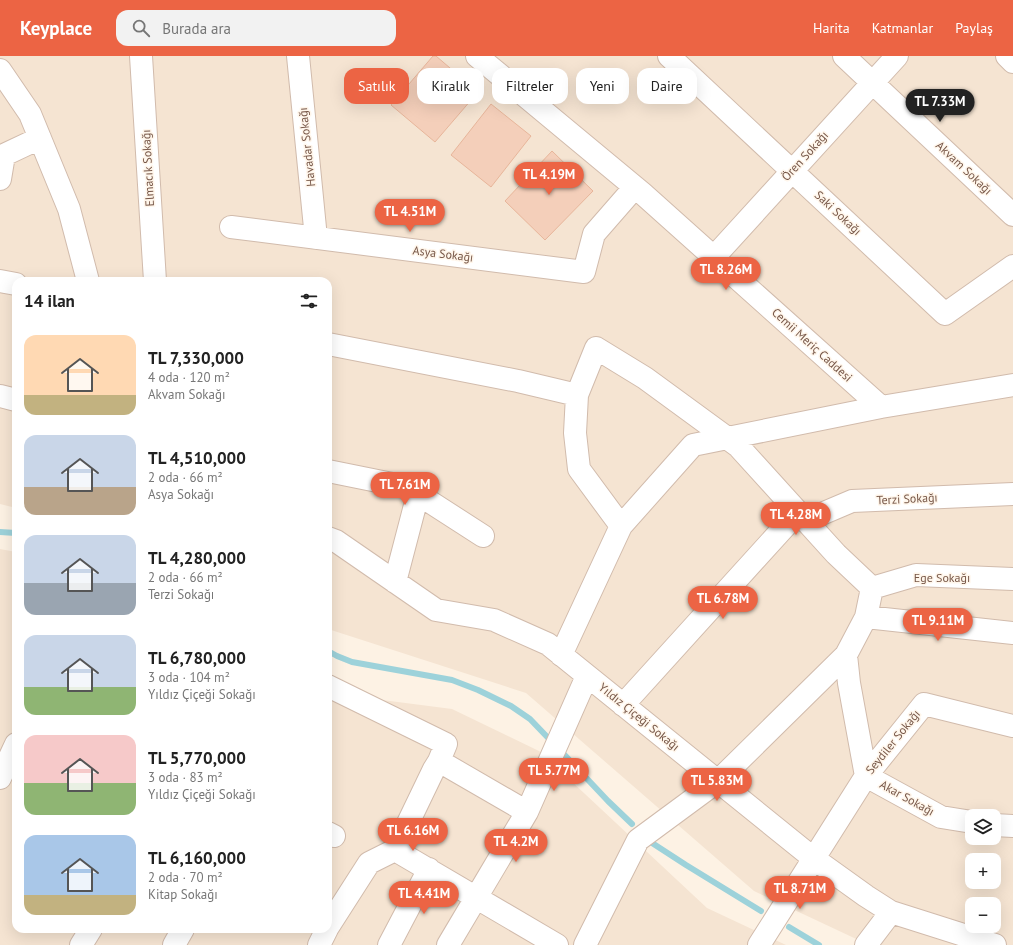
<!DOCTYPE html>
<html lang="tr">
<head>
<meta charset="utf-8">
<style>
  :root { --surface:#fff; --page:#f2f2f2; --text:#222; --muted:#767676; --accent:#ec6444 }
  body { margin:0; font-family:"PT Sans",sans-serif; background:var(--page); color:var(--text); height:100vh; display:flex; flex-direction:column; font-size:15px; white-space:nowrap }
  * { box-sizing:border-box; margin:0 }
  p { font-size:13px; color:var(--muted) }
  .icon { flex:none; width:22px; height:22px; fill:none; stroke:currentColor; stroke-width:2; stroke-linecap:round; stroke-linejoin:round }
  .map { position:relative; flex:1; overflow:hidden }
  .sheet { position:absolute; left:12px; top:221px; width:320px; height:656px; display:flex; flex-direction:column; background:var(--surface); border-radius:12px; box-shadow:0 4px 16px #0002 }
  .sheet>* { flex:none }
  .banner { position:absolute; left:344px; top:12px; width:380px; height:36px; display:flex; gap:8px }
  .controls { position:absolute; left:965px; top:753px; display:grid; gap:8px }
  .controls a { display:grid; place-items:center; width:36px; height:36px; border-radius:8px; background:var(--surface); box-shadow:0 4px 16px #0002; font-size:20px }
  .price { position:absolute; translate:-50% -34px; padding:0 9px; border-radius:14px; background:var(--accent); color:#fff; font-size:13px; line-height:26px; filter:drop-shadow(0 1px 2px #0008) }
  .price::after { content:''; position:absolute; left:50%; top:24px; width:12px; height:9px; margin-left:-6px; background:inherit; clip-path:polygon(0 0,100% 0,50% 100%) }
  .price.current { background:#222; color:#fff }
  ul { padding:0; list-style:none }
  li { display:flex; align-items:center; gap:12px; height:100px; padding:0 12px }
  li span { display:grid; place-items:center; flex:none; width:112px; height:80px; border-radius:12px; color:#555 }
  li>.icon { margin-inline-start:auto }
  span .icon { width:48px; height:48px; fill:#fffc; stroke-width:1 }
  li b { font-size:17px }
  h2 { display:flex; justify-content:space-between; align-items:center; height:48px; padding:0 12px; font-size:17px }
  .tag { padding:0 14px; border-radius:12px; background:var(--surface); box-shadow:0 4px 16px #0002; font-size:14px; line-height:36px }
  .tag.current { background:var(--accent); color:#fff }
  header { display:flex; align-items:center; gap:24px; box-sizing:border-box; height:56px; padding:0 20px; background:var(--accent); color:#fff }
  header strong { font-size:19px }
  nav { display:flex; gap:22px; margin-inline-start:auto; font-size:14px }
  .search { width:280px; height:36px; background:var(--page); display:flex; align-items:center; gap:10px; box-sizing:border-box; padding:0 14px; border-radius:12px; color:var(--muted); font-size:15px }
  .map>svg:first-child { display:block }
</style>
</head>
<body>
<header>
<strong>Keyplace</strong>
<div class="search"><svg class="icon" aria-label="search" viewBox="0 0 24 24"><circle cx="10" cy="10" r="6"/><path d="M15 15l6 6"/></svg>Burada ara</div>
<nav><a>Harita</a><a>Katmanlar</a><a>Paylaş</a></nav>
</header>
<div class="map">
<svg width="1013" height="889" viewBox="0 0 1013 889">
  <rect width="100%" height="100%" fill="#fdf2e4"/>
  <!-- residential -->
  <path fill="#f5e4d2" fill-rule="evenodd" d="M0 0H1013V889H869L754 835 526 637 328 573V225H16V452L0 448ZM972 760H994V782H972ZM972 804H994V826H972ZM972 848H994V870H972Z
    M0 493 16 496V873H328V637L452 653 539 695 707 852 786 889H0Z"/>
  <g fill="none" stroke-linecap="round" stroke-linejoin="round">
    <!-- stream -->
    <path stroke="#9dd2da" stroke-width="6" d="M0 476 16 477
      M328 595 337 600 352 606 452 624 478 634 511 650 530 663 553 687
      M559 693 608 745 632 768
      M649 785 686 809 761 855
      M789 871 819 889"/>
  </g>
  <!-- building -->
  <path fill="#f4cfba" stroke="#e7b59a" d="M433 0H436L478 36 435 86 391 49Z
    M491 48 531 80 491 131 451 99Z
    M552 95 593 135 545 184 505 145Z"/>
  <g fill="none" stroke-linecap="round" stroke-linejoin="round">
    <!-- minor casing -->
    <g stroke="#d1bbac" stroke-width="24">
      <path id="minor" d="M141 0 155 225
        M298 0 316 182
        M477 0 642 137 881 351 1013 329
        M669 0 945 258 1013 210
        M844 0 1013 159
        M1007 0 1013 6
        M0 14 30 58 69 153 88 225
        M0 123 4 99 40 82
        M231 171 584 216 594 178 635 131
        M714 201 897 0
        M0 225 16 228
        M328 288 518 325 577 339
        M0 340 16 344
        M328 415 407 431 483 480
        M805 465 852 445 1013 438
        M621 470 693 389 881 351
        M328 482 336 485 436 554 494 564 548 588 813 802 866 840 891 856 995 889
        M395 526 418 438
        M872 532 916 519 1013 523
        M866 561 1013 577
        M561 599 621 470 579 413 575 377 577 339 596 292 645 322 738 390 836 498 872 532 866 561 846 599 849 627 866 720
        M328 630 446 688 439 705 434 713 395 794 369 807 328 871
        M623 649 798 456
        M439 705 527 756
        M866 720 941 761 972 766
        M0 722 16 688
        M994 769 1013 770
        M328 777 334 780
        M395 794 557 889
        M81 889 91 873
        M174 889 183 873
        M319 889 327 873
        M389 889 429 813
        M448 889 527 756 587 620
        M585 889 638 784 718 725 846 599
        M759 889 866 720 924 648 1013 670
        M866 889 891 856"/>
    </g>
    <!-- minor -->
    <use href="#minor" stroke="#fff" stroke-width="22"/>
  </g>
  <g text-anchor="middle" stroke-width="3" stroke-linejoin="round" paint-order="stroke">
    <!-- street labels -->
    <g font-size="12" fill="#775748" stroke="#fff6eb">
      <text transform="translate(307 91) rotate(-96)" y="4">Havadar Sokağı</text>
      <text transform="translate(805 100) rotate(-48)" y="4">Ören Sokağı</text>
      <text transform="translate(148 112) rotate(-93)" y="4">Elmacık Sokağı</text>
      <text transform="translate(964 112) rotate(43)" y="4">Akvam Sokağı</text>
      <text transform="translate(838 157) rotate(43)" y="4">Saki Sokağı</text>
      <text transform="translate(443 198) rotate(7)" y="4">Asya Sokağı</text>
      <text transform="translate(812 289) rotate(42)" y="4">Cemii Meriç Caddesi</text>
      <text transform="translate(907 443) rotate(-3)" y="4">Terzi Sokağı</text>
      <text x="942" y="526">Ege Sokağı</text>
      <text transform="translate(639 661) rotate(39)" y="4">Yıldız Çiçeği Sokağı</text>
      <text transform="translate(893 686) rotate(-51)" y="4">Seydiler Sokağı</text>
      <text transform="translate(907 742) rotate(29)" y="4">Akar Sokağı</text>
    </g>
  </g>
</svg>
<div class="controls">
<a><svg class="icon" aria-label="layers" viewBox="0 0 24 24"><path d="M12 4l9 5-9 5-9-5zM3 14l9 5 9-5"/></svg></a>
<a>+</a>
<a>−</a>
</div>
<b class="price current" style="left:940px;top:67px">TL 7.33M</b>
<b class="price" style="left:549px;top:140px">TL 4.19M</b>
<b class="price" style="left:410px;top:177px">TL 4.51M</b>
<b class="price" style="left:726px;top:235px">TL 8.26M</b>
<b class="price" style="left:405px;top:450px">TL 7.61M</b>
<b class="price" style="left:796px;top:480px">TL 4.28M</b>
<b class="price" style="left:723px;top:564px">TL 6.78M</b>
<b class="price" style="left:938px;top:586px">TL 9.11M</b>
<b class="price" style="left:554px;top:736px">TL 5.77M</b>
<b class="price" style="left:717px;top:746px">TL 5.83M</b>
<b class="price" style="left:413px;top:796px">TL 6.16M</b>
<b class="price" style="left:516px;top:807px">TL 4.2M</b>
<b class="price" style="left:800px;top:854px">TL 8.71M</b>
<b class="price" style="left:424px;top:859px">TL 4.41M</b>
<div class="banner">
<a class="tag current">Satılık</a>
<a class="tag">Kiralık</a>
<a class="tag">Filtreler</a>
<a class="tag">Yeni</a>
<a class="tag">Daire</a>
</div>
<section class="sheet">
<h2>14 ilan<svg class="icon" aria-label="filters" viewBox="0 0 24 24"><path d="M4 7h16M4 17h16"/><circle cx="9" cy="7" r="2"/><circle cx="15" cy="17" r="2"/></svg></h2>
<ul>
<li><span style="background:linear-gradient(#ffd9b3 75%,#c2b280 0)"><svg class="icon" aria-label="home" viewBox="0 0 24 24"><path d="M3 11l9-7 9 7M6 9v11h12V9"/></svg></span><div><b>TL 7,330,000</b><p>4 oda · 120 m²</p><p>Akvam Sokağı</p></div></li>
<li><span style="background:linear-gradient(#c9d6e8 65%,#b9a48a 0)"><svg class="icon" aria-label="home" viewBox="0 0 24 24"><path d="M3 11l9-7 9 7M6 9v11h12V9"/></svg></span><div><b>TL 4,510,000</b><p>2 oda · 66 m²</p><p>Asya Sokağı</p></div></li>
<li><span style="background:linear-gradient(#c9d6e8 60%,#9aa5b1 0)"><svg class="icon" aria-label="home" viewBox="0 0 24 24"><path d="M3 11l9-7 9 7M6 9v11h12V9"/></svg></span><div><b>TL 4,280,000</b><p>2 oda · 66 m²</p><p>Terzi Sokağı</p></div></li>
<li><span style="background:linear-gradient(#c9d6e8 65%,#8fb573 0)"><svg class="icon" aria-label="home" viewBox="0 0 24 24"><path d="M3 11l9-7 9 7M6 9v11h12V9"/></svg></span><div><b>TL 6,780,000</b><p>3 oda · 104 m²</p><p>Yıldız Çiçeği Sokağı</p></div></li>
<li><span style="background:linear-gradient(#f6c9c9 60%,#8fb573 0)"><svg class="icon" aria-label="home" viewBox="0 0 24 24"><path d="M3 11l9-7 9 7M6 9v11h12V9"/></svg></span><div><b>TL 5,770,000</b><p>3 oda · 83 m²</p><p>Yıldız Çiçeği Sokağı</p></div></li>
<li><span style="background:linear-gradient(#a9c7e8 75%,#c2b280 0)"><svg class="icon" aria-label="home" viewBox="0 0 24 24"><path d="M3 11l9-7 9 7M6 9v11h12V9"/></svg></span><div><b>TL 6,160,000</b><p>2 oda · 70 m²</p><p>Kitap Sokağı</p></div></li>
</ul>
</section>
</div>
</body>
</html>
